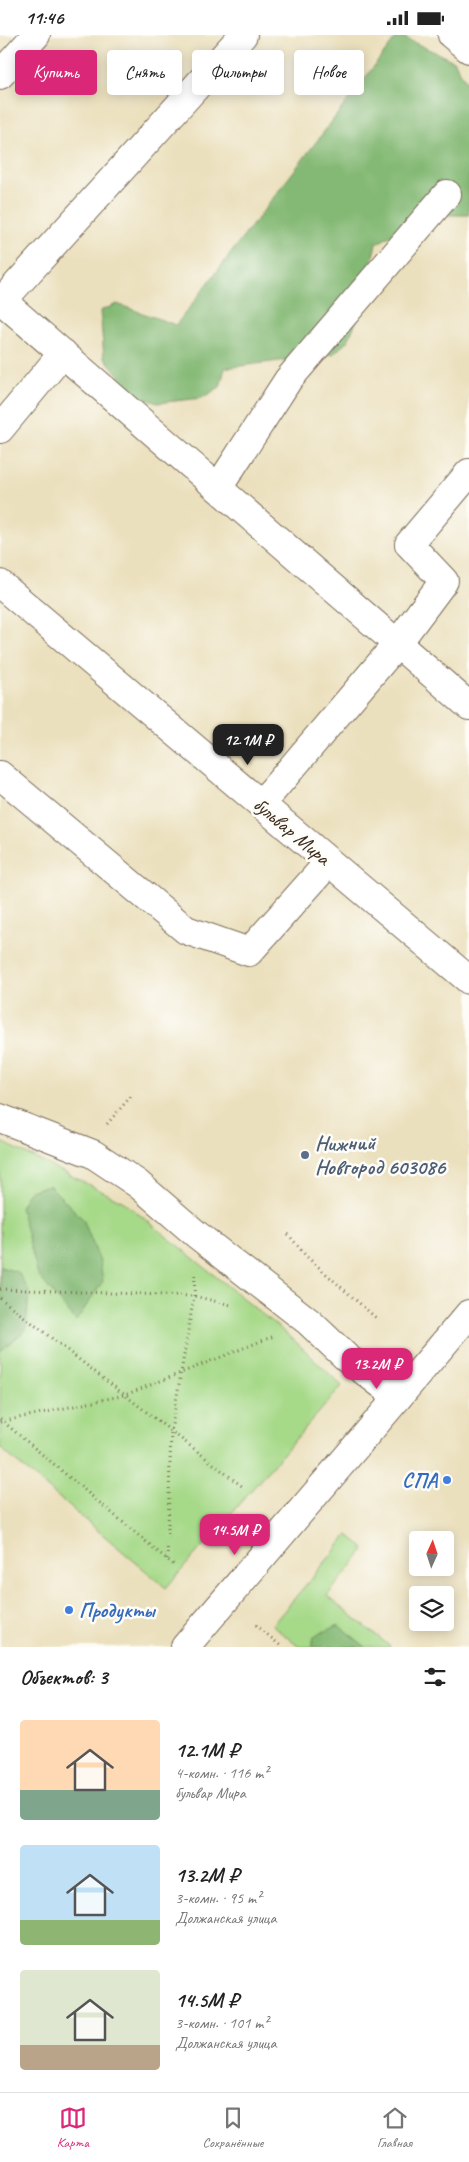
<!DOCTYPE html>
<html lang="ru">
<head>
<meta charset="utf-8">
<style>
  :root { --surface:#fff; --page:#f6f6f6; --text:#222; --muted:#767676; --line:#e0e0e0; --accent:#db2777 }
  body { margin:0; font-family:Caveat,sans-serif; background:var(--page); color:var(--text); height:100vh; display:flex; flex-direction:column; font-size:19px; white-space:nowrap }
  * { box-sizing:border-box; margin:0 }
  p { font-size:16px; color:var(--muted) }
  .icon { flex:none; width:28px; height:28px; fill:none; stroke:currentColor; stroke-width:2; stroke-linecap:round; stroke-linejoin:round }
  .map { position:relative; height:1612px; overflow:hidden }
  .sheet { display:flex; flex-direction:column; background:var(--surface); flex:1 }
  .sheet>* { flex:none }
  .banner { position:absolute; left:15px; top:15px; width:440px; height:45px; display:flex; gap:10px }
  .needle { width:32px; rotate:3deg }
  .controls { position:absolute; left:409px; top:1496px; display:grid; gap:10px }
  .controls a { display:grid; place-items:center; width:45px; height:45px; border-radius:5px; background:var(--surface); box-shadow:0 2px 12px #0003; font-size:25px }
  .price { position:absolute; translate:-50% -42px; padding:0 11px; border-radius:10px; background:var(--accent); color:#fff; font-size:16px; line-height:32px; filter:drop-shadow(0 1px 2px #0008) }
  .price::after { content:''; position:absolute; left:50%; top:30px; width:15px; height:11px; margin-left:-8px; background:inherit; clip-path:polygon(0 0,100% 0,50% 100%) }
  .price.on { background:#222; color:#fff }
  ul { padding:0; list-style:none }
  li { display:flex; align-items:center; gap:15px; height:125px; padding:0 20px }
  li span { display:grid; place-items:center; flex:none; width:140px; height:100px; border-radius:5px; color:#555 }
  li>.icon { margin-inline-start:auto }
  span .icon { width:60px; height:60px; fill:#fffc; stroke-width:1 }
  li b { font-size:21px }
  h2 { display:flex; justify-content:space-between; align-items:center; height:60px; padding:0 20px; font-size:21px }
  .tag { padding:0 18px; border-radius:5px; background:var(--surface); box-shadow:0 2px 12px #0003; font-size:18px; line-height:45px }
  .tag.on { background:var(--accent); color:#fff }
  .status { display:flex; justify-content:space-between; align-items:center; height:35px; padding:0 25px; background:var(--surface); direction:ltr }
  .status svg { height:14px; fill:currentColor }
  .menu { display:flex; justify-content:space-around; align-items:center; height:70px; border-top:1px solid var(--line); background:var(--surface); font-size:14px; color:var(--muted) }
  .menu a { display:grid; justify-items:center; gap:2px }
  .menu .on { color:var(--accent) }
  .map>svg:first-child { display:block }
</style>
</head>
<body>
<div class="status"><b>11:46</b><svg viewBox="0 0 49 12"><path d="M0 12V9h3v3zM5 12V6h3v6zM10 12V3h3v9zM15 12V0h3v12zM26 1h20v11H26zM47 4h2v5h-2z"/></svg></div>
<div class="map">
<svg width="469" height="1612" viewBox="0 0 469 1612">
  <rect width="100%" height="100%" fill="#fdfcf7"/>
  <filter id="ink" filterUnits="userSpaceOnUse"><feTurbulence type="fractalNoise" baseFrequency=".02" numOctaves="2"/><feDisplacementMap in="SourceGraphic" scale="10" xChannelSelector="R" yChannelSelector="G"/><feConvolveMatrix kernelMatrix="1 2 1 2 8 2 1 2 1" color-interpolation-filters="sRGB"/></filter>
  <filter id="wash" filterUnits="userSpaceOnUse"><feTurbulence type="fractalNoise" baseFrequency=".0096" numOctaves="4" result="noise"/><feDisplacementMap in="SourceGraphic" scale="20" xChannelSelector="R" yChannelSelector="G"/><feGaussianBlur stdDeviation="1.12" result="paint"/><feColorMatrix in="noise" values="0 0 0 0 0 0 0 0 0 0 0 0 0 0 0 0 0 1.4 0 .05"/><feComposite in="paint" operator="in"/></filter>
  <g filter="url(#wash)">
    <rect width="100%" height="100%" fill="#ebe0bd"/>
    <!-- green -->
    <path fill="#a6d988" stroke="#708253" d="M0 1106 124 1167 294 1305 342 1351 166 1553 0 1413Z
      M348 1500 365 1514 327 1561 391 1612H299L272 1590Z"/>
    <!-- forest -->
    <path fill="#84b974" stroke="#607249" d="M398 0 454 26 469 52V180H427L376 209 357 284 348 306 333 319 225 333 220 352 202 363 157 368 134 359 104 322 100 276 117 269 176 290Z
      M49 1150 83 1184 100 1227 103 1246 76 1286 38 1240 20 1172 29 1156Z
      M0 1232 18 1237 29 1257 26 1295 0 1316Z
      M338 1590 366 1612H312L314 1601Z"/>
  </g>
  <g filter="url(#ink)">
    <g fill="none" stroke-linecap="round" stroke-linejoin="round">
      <!-- minor casing -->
      <g stroke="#796a56" stroke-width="30">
        <path id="minor" d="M452 0 469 14
          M0 40 36 0
          M0 264 469 671
          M2 266 243 0
          M0 394 63 318
          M218 453 288 345 447 159
          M0 549 469 945
          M0 740 186 895 249 917 329 827
          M261 769 397 609 444 546 409 509 469 438
          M0 1083 93 1119 138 1149 196 1199 309 1287 346 1322 398 1362"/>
      </g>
      <!-- major casing -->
      <g stroke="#796a56" stroke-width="30">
        <path id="major" d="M185 1612 469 1279"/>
      </g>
      <!-- path -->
      <path stroke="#796a56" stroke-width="3" stroke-dasharray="1 4" stroke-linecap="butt" d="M107 1089 133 1059
        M288 1199 306 1221 376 1283
        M0 1254 194 1261 231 1270
        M0 1263 243 1452
        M0 1384 175 1531
        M0 1387 125 1360 274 1301
        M167 1524 171 1396 194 1261 195 1239
        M256 1590 282 1612"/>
      <!-- minor -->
      <use href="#minor" stroke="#fff" stroke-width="28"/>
      <!-- major -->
      <use href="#major" stroke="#fff" stroke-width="28"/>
    </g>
  </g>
  <!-- markers -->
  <circle fill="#5c6f8a" stroke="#fdfcf7" stroke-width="2" cx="305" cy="1120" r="5"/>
  <g fill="#3f7fe0" stroke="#fdfcf7" stroke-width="2">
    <circle cx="447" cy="1445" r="5"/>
    <circle cx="69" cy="1575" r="5"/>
  </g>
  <g text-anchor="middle" stroke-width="5" stroke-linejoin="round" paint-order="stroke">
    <!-- street labels -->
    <g font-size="21" fill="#3b2a1e" stroke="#fdfcf7">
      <text transform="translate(292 796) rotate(40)" y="7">бульвар Мира</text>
    </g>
    <!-- service labels -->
    <g font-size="21" font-weight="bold" fill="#4e5e75" stroke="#fdfcf7" text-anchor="start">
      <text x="315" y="1115">Нижний<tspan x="315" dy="24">Новгород 603086</tspan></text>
    </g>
    <!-- shop labels -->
    <g font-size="21" font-weight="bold" fill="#366cbe" stroke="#fdfcf7" text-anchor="end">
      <text x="437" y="1452">СПА</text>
      <text x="79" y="1582" text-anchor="start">Продукты</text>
    </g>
  </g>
</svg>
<div class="controls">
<a><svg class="needle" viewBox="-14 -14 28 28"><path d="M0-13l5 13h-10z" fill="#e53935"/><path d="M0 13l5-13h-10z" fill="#767676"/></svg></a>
<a><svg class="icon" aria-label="layers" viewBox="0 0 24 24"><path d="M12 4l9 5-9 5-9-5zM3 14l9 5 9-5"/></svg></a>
</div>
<b class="price on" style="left:248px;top:731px">12.1M ₽</b>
<b class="price" style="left:377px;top:1355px">13.2M ₽</b>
<b class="price" style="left:235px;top:1521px">14.5M ₽</b>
<div class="banner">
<a class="tag on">Купить</a>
<a class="tag">Снять</a>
<a class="tag">Фильтры</a>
<a class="tag">Новое</a>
</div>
</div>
<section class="sheet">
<h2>Объектов: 3<svg class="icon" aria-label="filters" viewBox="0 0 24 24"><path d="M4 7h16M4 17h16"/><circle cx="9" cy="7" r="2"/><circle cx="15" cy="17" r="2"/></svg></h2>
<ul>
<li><span style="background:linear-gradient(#ffd9b3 70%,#7fa58c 0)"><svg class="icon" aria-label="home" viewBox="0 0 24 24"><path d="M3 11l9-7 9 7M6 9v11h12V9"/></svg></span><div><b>12.1M ₽</b><p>4-комн. · 116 m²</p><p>бульвар Мира</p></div></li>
<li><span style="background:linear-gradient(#bfe0f5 75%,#8fb573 0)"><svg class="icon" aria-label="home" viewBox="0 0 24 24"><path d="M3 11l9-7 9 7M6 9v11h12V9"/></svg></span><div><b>13.2M ₽</b><p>3-комн. · 95 m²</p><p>Должанская улица</p></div></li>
<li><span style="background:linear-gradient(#dfe7d0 75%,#b9a48a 0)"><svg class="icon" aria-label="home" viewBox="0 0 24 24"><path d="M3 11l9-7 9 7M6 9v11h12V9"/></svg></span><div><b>14.5M ₽</b><p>3-комн. · 101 m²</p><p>Должанская улица</p></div></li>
</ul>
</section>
<nav class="menu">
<a class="on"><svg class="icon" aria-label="map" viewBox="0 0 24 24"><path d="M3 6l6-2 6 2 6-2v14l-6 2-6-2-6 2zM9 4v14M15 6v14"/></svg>Карта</a>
<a><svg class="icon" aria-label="saved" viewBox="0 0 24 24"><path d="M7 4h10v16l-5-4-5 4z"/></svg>Сохранённые</a>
<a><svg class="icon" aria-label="home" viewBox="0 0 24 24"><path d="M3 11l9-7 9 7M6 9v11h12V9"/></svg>Главная</a>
</nav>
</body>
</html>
